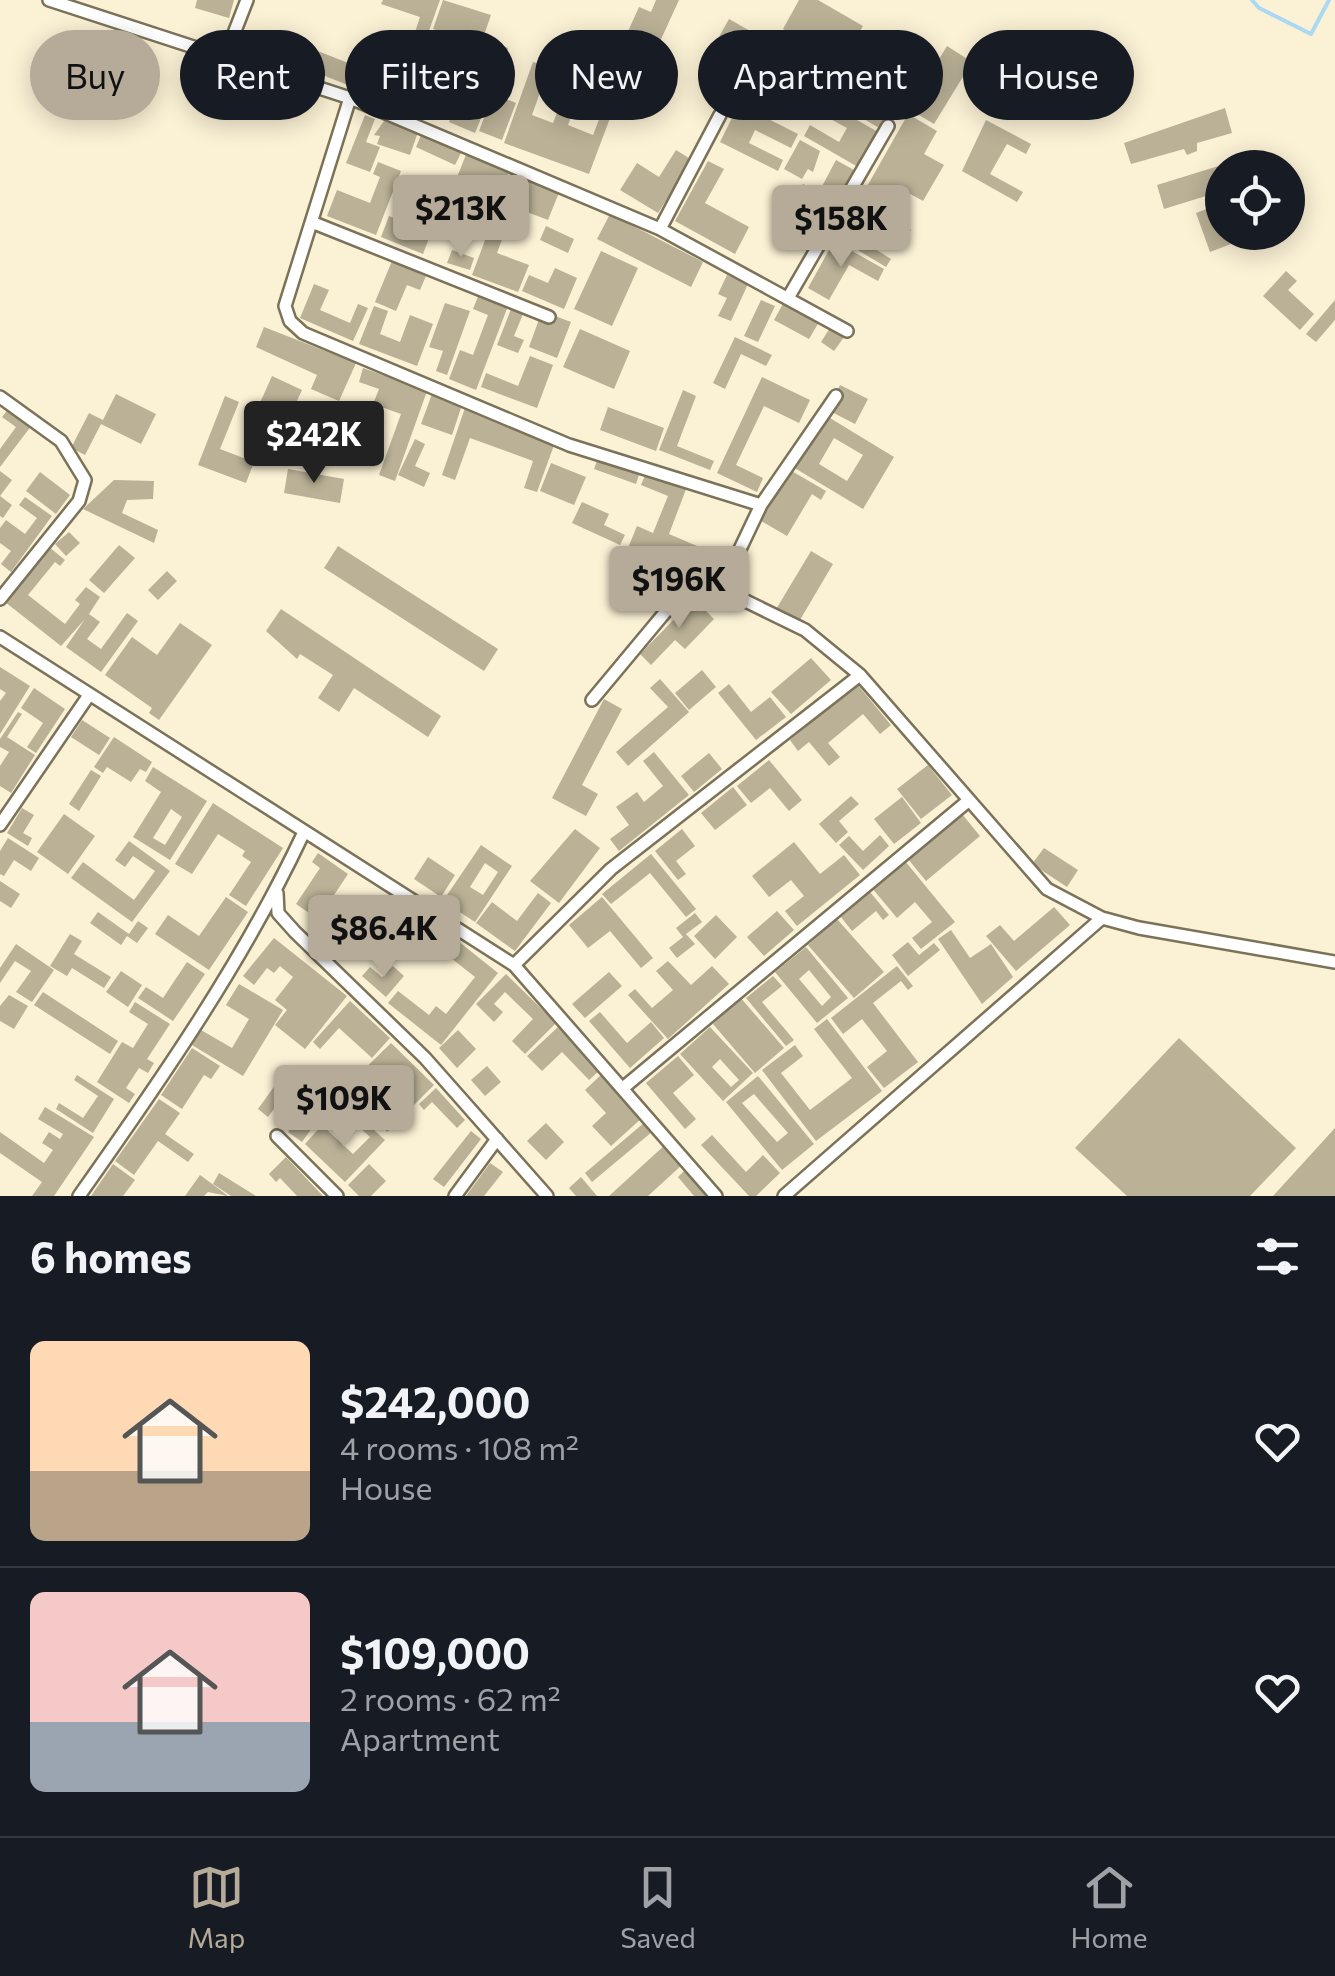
<!DOCTYPE html>
<html lang="en">
<head>
<meta charset="utf-8">
<style>
  :root { --surface:#171b24; --page:#242831; --text:#f1f3f6; --muted:#9ea1a6; --line:#363941; --accent:#b5ab98 }
  body { margin:0; font-family:Commissioner,sans-serif; background:var(--page); color:var(--text); height:100vh; display:flex; flex-direction:column; font-size:38px; white-space:nowrap }
  * { box-sizing:border-box; margin:0 }
  p { font-size:32px; color:var(--muted) }
  .icon { flex:none; width:55px; height:55px; fill:none; stroke:currentColor; stroke-width:2; stroke-linecap:round; stroke-linejoin:round }
  .map { position:relative; height:1196px; overflow:hidden }
  .drawer { display:flex; flex-direction:column; background:var(--surface); flex:1 }
  .drawer>* { flex:none }
  .banner { position:absolute; left:30px; top:30px; width:1275px; height:90px; display:flex; gap:20px }
  .buttons { position:absolute; left:1205px; top:150px; display:grid; gap:20px }
  .buttons a { display:grid; place-items:center; width:100px; height:100px; border-radius:50%; background:var(--surface); box-shadow:0 5px 25px #0003; font-size:50px }
  .price { position:absolute; translate:-50% -85px; padding:0 22px; border-radius:10px; background:var(--accent); color:#111; font-size:32px; line-height:65px; filter:drop-shadow(0 2px 5px #0008) }
  .price::after { content:''; position:absolute; left:50%; top:60px; width:30px; height:22px; margin-left:-15px; background:inherit; clip-path:polygon(0 0,100% 0,50% 100%) }
  .price.active { background:#222; color:#fff }
  ul { padding:0; list-style:none }
  li { display:flex; align-items:center; gap:30px; height:250px; padding:0 30px }
  li+li { border-top:2px solid var(--line) }
  li span { display:grid; place-items:center; flex:none; width:280px; height:200px; border-radius:15px; color:#555 }
  li>.icon { margin-inline-start:auto }
  span .icon { width:120px; height:120px; fill:#fffc; stroke-width:1 }
  li b { font-size:42px }
  h2 { display:flex; justify-content:space-between; align-items:center; height:120px; padding:0 30px; font-size:42px }
  .tag { padding:0 35px; border-radius:45px; background:var(--surface); box-shadow:0 5px 25px #0003; font-size:35px; line-height:90px }
  .tag.active { background:var(--accent); color:#111 }
  .tab-bar { display:flex; justify-content:space-around; align-items:center; height:140px; border-top:2px solid var(--line); background:var(--surface); font-size:28px; color:var(--muted) }
  .tab-bar a { display:grid; justify-items:center; gap:5px }
  .tab-bar .active { color:var(--accent) }
  .map>svg:first-child { display:block }
</style>
</head>
<body>
<div class="map">
<svg width="1335" height="1196" viewBox="0 0 1335 1196">
  <rect width="100%" height="100%" fill="#fbf1d5"/>
  <g fill="none" stroke-linecap="round" stroke-linejoin="round">
    <!-- stream -->
    <path stroke="#abd8f3" stroke-width="4" d="M1252 0 1259 8 1311 34 1329 0"/>
  </g>
  <!-- building -->
  <path fill="#bab196" fill-rule="evenodd" d="M197 0H234L229 18 195 8Z
    M383 0H440L426 39 414 35 420 17 381 4Z
    M443 0 491 15 483 38 508 48 494 85 470 75 481 46 433 29Z
    M656 0H679L646 72 616 58 639 7 651 12Z
    M799 0H818L863 26 842 63 783 29Z
    M729 19 752 32 744 46 755 52 729 99 702 84 709 73 718 78 731 53 715 44Z
    M784 35 804 47 790 71 825 91 813 112 779 93 774 99 754 87Z
    M947 46 972 62 934 124 909 109Z
    M310 48 366 70 358 89 302 67Z
    M533 62 549 67 532 115 553 123 573 71 587 76 568 125 593 135 612 86 621 89 589 174 504 143Z
    M838 76 867 93 873 82 899 97 881 129 826 97Z
    M493 94 516 103 502 140 479 131Z
    M458 101 484 111 475 133 449 122Z
    M739 104 798 134 791 148 755 130 749 143 783 160 778 171 720 142Z
    M829 104 878 132 858 167 804 136 810 125 839 142 847 128 823 115Z
    M1225 108 1232 133 1197 143V151L1187 155 1184 149 1131 164 1124 143Z
    M908 114 937 131 924 154 944 165 923 201 898 187 885 210 861 197Z
    M365 115 375 119 366 142 380 147 370 172 346 163Z
    M986 120 1031 144 1026 154 1007 144 990 174 1023 192 1017 202 962 171Z
    M384 121 418 132 410 155 377 144 380 136 374 135Z
    M422 133 462 151 455 165 416 147Z
    M800 140 820 151 813 172 808 169 802 179 784 169Z
    M676 150 692 160 658 213 620 190 637 163 659 177Z
    M467 152 510 170 498 198 456 180Z
    M1251 156 1254 168H1222V191L1164 209 1157 185Z
    M836 160 854 170 815 243 795 232 805 213 791 206 803 184 819 192Z
    M708 161 724 169 705 203 749 227 735 254 675 221Z
    M378 162 401 171 376 235 327 216 337 190 370 203 380 177 373 174Z
    M511 171 560 190 548 220 514 207 497 253 529 265 518 292 472 275Z
    M859 199 911 230 901 246 872 228 864 242 891 259 886 267 836 237Z
    M1217 205 1222 232 1231 244 1210 252 1196 213Z
    M610 214 703 262 691 287 597 239Z
    M389 216 431 233 423 254 381 237Z
    M546 226 574 239 568 253 540 240Z
    M834 241 884 269 878 281 849 265 829 300 808 288Z
    M452 250 474 258 470 270 447 263Z
    M601 251 638 268 612 326 574 309Z
    M392 261 426 276 420 290 407 285 396 311 375 302Z
    M555 268 577 278 564 309 522 291 529 275 548 283Z
    M1286 271 1297 281 1288 290 1314 314 1300 330 1263 296Z
    M727 275 748 284 731 321 718 316 727 298 718 294Z
    M314 284 329 290 320 310 350 323 358 304 368 308 353 341 300 318Z
    M479 294 508 306 476 390 449 379 460 350 473 355 488 315 473 309Z
    M761 300 775 306 758 342 744 336Z
    M1335 300V320L1316 342 1306 334Z
    M784 302 819 322 809 339 774 320Z
    M445 303 470 311 447 375 436 371 443 351 429 347Z
    M513 304 525 309 514 336 524 340 518 353 497 345Z
    M374 306 388 311 380 334 400 342 410 315 433 324 417 366 359 344Z
    M542 311 571 322 557 358 529 347Z
    M264 327 356 363 339 401 311 389 317 375 256 347Z
    M830 328 844 337 834 351 821 342Z
    M580 329 630 351 614 389 563 367Z
    M735 337 772 355 766 366 741 354 725 389 713 383Z
    M530 356 553 365 537 408 481 387 486 373 518 386Z
    M363 368 427 391 395 481 379 475 401 414 373 404 379 389 359 382Z
    M272 376 302 390 289 418 259 405Z
    M762 377 810 400 799 423 764 406 736 465 763 478 757 492 717 473Z
    M840 385 868 399 855 424 828 410Z
    M683 390 696 396 677 446 714 461 710 470 659 450Z
    M116 394 156 414 141 444 101 424 85 455 71 448 89 413 103 420Z
    M432 394 462 405 452 435 421 424Z
    M225 396 239 402 220 449 254 462 246 483 198 465Z
    M466 405 557 437 537 492 524 488 533 461 470 438 455 480 442 475Z
    M608 407 664 428 656 451 600 430Z
    M9 408 32 425 0 467V449L16 427 2 417Z
    M825 415 894 457 863 509 793 467ZM834 438 863 455 847 481 819 464Z
    M415 439 425 444 415 466 430 473 424 487 398 475Z
    M601 450 642 465 636 484 594 469Z
    M551 463 586 477 574 505 540 491Z
    M648 468 688 484 669 534 697 546 687 572 628 548 637 526 653 533 668 496 641 485Z
    M288 469 344 479 340 503 284 493Z
    M790 470 826 491 821 500 812 494 787 536 761 521Z
    M0 471 12 480 0 496 12 505 3 518 0 516Z
    M40 472 70 495 56 514 26 491Z
    M114 480 154 481 153 499 127 500 122 513 158 530 154 543 83 509Z
    M25 497 52 516 11 572 1 564 11 551 0 543V528L6 520 25 534 37 518 19 505Z
    M582 502 609 514 604 525 625 535 620 545 572 523Z
    M69 532 80 543 66 556 55 544Z
    M119 545 135 558 104 593 89 580Z
    M338 546 498 649 484 671 324 568Z
    M49 547 65 560 60 566 55 562 28 595 65 624 80 604 75 600 86 587 100 597 89 614 100 622 87 639 101 649 127 613 138 621 101 672 66 647 85 619 61 646 5 602Z
    M811 551 833 564 797 625 775 611Z
    M167 571 177 581 158 600 148 590Z
    M694 599 714 619 685 649 675 640 651 665 640 654Z
    M281 609 441 716 428 737 354 688 339 712 318 698 333 675 300 654 297 659 266 631Z
    M180 623 212 645 159 720 149 713 152 708 105 675 132 637 157 655Z
    M811 658 831 680 791 714 771 692Z
    M0 667 30 686 0 734V701L6 693 0 689Z
    M702 670 716 687 689 710 675 693Z
    M660 679 689 712 628 766 616 752 668 707 650 688Z
    M729 684 751 712 770 697 786 717 756 740 718 693Z
    M857 684 891 725 880 734 863 714 828 743 840 757 829 766 809 742 798 751 790 740Z
    M34 688 65 709 36 753 27 747 43 723 21 708Z
    M604 699 622 709 582 785 598 794 586 816 552 798Z
    M18 712 22 714 7 737 35 755 11 793 0 786V766L9 752 0 747V739Z
    M82 720 110 738 99 755 71 737Z
    M114 737 152 762 146 772 140 769 131 782 107 767 103 773 94 767Z
    M654 752 689 795 619 851 610 839 629 825 616 807 637 792 644 802 663 786 643 761Z
    M709 753 722 769 694 792 681 776Z
    M769 760 802 800 789 811 770 788 751 803 737 786Z
    M928 765 952 795 921 819 897 789Z
    M153 767 207 801 170 860 133 837 161 792 145 781ZM171 809 182 817 165 845 153 838Z
    M91 770 101 776 79 811 69 804Z
    M733 787 747 805 715 830 701 813Z
    M851 796 859 804 839 821 848 832 836 843 819 824Z
    M902 797 921 823 894 844 874 819Z
    M213 803 283 848 246 906 229 895 251 862 242 856 245 851 218 834 192 874 175 864Z
    M22 808 34 815 23 833 32 838 28 846 7 833Z
    M64 814 95 836 68 874 37 852Z
    M962 814 980 836 926 881 908 859Z
    M575 829 600 848 559 903 530 881Z
    M682 829 695 846 676 861 686 874 678 880 655 851Z
    M880 835 889 846 863 870 839 845 849 836 863 851Z
    M8 838 39 858 31 871 14 860 4 876 0 874V851Z
    M129 841 170 871 132 922 71 878 83 862 134 900 155 871 133 856 125 867 115 860Z
    M794 842 820 874 844 855 860 875 797 926 785 911 804 896 791 880 769 897 752 876Z
    M481 845 512 866 475 922 443 901ZM485 863 498 872 483 895 470 887Z
    M1044 848 1078 870 1067 887 1032 864Z
    M318 853 348 874 318 919 296 904 320 868 312 862Z
    M651 854 696 909 686 917 650 873 611 904 602 894Z
    M428 857 455 875 441 897 414 879Z
    M905 861 955 922 921 949 912 938 932 922 915 902 897 918 872 888Z
    M0 881 20 894 11 908 0 901Z
    M870 892 889 915 883 920 876 911 852 931 841 917Z
    M538 893 551 903 515 951 476 923 492 902 517 921Z
    M226 897 248 912 209 970 155 934 168 915 199 936Z
    M602 897 653 958 641 968 610 931 588 948 569 925Z
    M392 901 427 925 419 937 384 913Z
    M1054 907 1070 925 1016 971 986 936 1000 925 1014 941Z
    M777 911 794 930 764 956 747 937Z
    M98 912 129 934 138 921 148 928 137 943 127 936 121 945 90 923Z
    M695 913 702 922 686 934 695 944 677 958 669 948 683 937 676 928Z
    M716 915 737 937 715 959 694 936Z
    M837 919 884 972 854 998 808 945Z
    M951 930 970 958 991 944 1013 977 982 1004 938 939Z
    M448 933 498 973 441 1045 388 1003 398 991 429 1015 436 1006 446 1014 475 977 437 947Z
    M70 934 82 941 74 954 111 977 104 988 72 968 67 976 50 966Z
    M274 938 347 996 305 1049 275 1025 287 1010 275 1000 293 977 280 966 274 973 267 968 254 985 243 976Z
    M908 942 919 955 934 943 940 950 908 976 892 955Z
    M16 944 54 970 32 1002 16 992 31 971 15 961 0 983V968Z
    M806 947 848 998 817 1023 775 972ZM809 970 831 997 822 1006 799 979Z
    M668 961 691 985 712 966 729 984 668 1039 628 995 635 989 652 1008 673 990 656 971Z
    M187 962 205 974 173 1021 138 998 146 987 163 998Z
    M393 966 404 976 386 997 362 976 370 967 382 977Z
    M897 966 913 986 908 990 901 981 873 1003 918 1062 884 1088 867 1067 887 1051 862 1019 843 1034 831 1018Z
    M121 971 142 985 128 1007 106 992Z
    M609 972 622 986 585 1018 572 1004Z
    M506 974 556 1023 525 1054 512 1041 533 1019 505 992 494 1004 503 1012 494 1022 476 1004Z
    M773 976 782 986 762 1002 794 1040 786 1046 746 998Z
    M239 984 283 1010 243 1076 192 1045 201 1030 232 1048 249 1019 226 1005Z
    M43 992 118 1041 110 1054 34 1005Z
    M9 995 28 1006 14 1029 0 1021V1006Z
    M739 996 784 1048 755 1073 713 1024Z
    M350 1001 390 1038 372 1058 339 1028 320 1049 313 1042Z
    M135 1002 170 1024 147 1059 154 1063 148 1073 139 1068 126 1088 135 1094 129 1103 97 1082 122 1042 133 1048 148 1024 129 1012Z
    M600 1012 627 1043 651 1022 664 1038 630 1068 589 1021Z
    M827 1019 882 1091 816 1141 762 1070 795 1045 803 1056 781 1073 810 1110 852 1078 814 1029Z
    M558 1027 599 1071 589 1080 562 1052 542 1071 527 1056Z
    M710 1027 753 1073 723 1101 680 1054ZM720 1059 739 1080 731 1087 712 1067Z
    M458 1030 476 1049 457 1068 439 1048Z
    M1179 1038 1296 1148 1250 1196H1127L1075 1148Z
    M391 1043 434 1085 387 1132 377 1121 404 1094 379 1068 351 1097 343 1090Z
    M192 1048 220 1066 211 1079 204 1075 182 1109 161 1095Z
    M678 1056 694 1075 673 1093 696 1119 685 1129 646 1083Z
    M487 1066 501 1082 485 1096 471 1080Z
    M286 1070 321 1096 332 1080 341 1087 302 1142 288 1132 303 1112 283 1097 268 1117 258 1109Z
    M602 1074 643 1117 611 1146 592 1126 606 1113 585 1090Z
    M77 1075 114 1099 93 1133 56 1109 59 1103 83 1118 98 1096 74 1080Z
    M758 1076 814 1144 782 1170 726 1102ZM754 1094 788 1133 777 1142 742 1103Z
    M436 1088 465 1120 457 1128 432 1102 424 1110 419 1104Z
    M159 1099 180 1113 165 1134 194 1154 188 1162 158 1141 134 1175 115 1161Z
    M45 1107 94 1137 54 1196H32L42 1182 0 1153V1132L44 1163 53 1150 42 1143 49 1132 60 1139 63 1134 38 1119Z
    M362 1119 385 1140 345 1182 305 1144 322 1125 353 1154 370 1137 357 1125Z
    M645 1122 653 1131 592 1182 585 1173Z
    M546 1123 564 1142 546 1160 527 1141Z
    M1335 1128V1196H1273Z
    M471 1131 481 1139 444 1187 433 1179Z
    M712 1135 746 1172 763 1155 780 1173 756 1196H749L701 1145Z
    M666 1144 683 1164 648 1196H609Z
    M286 1157 323 1196H297L280 1178 276 1182 269 1174Z
    M490 1163 503 1172 484 1196H466Z
    M113 1164 135 1180 123 1196H91Z
    M369 1164 386 1181 371 1196H359L348 1185Z
    M687 1168 712 1196H694L678 1177Z
    M219 1173 256 1196H231L213 1184Z
    M200 1175 215 1186 228 1196 208 1192 204 1196H185Z
    M581 1177 597 1196H576L569 1188Z"/>
  <g fill="none" stroke-linecap="round" stroke-linejoin="round">
    <!-- street casing -->
    <g stroke="#7b7359" stroke-width="16">
      <path id="street" d="M49 0 350 98 660 229 847 331
        M224 59 247 0
        M350 98 285 306 290 321 303 333 569 445 761 505
        M314 223 549 317
        M660 229 720 115
        M788 298 888 126
        M836 396 761 505 721 589 805 630 860 675 1047 889 1102 918 1139 928 1335 962
        M0 397 61 441 85 480 79 501 0 599
        M0 637 514 965 716 1196
        M592 700 682 592 721 589
        M0 825 89 695
        M277 893 278 913 295 932 425 1058 547 1196
        M514 965 611 869 860 675
        M623 1088 968 801
        M277 1136 337 1196
        M79 1196C161 1080 243 962 303 834
        M455 1196 497 1139
        M784 1196 1102 918"/>
    </g>
    <!-- street -->
    <use href="#street" stroke="#fff" stroke-width="11"/>
  </g>
</svg>
<div class="buttons">
<a><svg class="icon" aria-label="locate" viewBox="0 0 24 24"><circle cx="12" cy="12" r="6"/><path d="M12 2v4M12 18v4M2 12h4M18 12h4"/></svg></a>
</div>
<b class="price" style="left:461px;top:260px">$213K</b>
<b class="price" style="left:841px;top:270px">$158K</b>
<b class="price active" style="left:314px;top:486px">$242K</b>
<b class="price" style="left:679px;top:631px">$196K</b>
<b class="price" style="left:384px;top:980px">$86.4K</b>
<b class="price" style="left:344px;top:1150px">$109K</b>
<div class="banner">
<a class="tag active">Buy</a>
<a class="tag">Rent</a>
<a class="tag">Filters</a>
<a class="tag">New</a>
<a class="tag">Apartment</a>
<a class="tag">House</a>
</div>
</div>
<section class="drawer">
<h2>6 homes<svg class="icon" aria-label="filters" viewBox="0 0 24 24"><path d="M4 7h16M4 17h16"/><circle cx="9" cy="7" r="2"/><circle cx="15" cy="17" r="2"/></svg></h2>
<ul>
<li><span style="background:linear-gradient(#ffd9b3 65%,#b9a48a 0)"><svg class="icon" aria-label="home" viewBox="0 0 24 24"><path d="M3 11l9-7 9 7M6 9v11h12V9"/></svg></span><div><b>$242,000</b><p>4 rooms · 108 m²</p><p>House</p></div><svg class="icon" aria-label="heart" viewBox="0 0 24 24"><path d="M12 20l-8-8c-3-5 5-10 8-4 3-6 11-1 8 4z"/></svg></li>
<li><span style="background:linear-gradient(#f6c9c9 65%,#9aa5b1 0)"><svg class="icon" aria-label="home" viewBox="0 0 24 24"><path d="M3 11l9-7 9 7M6 9v11h12V9"/></svg></span><div><b>$109,000</b><p>2 rooms · 62 m²</p><p>Apartment</p></div><svg class="icon" aria-label="heart" viewBox="0 0 24 24"><path d="M12 20l-8-8c-3-5 5-10 8-4 3-6 11-1 8 4z"/></svg></li>
</ul>
</section>
<nav class="tab-bar">
<a class="active"><svg class="icon" aria-label="map" viewBox="0 0 24 24"><path d="M3 6l6-2 6 2 6-2v14l-6 2-6-2-6 2zM9 4v14M15 6v14"/></svg>Map</a>
<a><svg class="icon" aria-label="saved" viewBox="0 0 24 24"><path d="M7 4h10v16l-5-4-5 4z"/></svg>Saved</a>
<a><svg class="icon" aria-label="home" viewBox="0 0 24 24"><path d="M3 11l9-7 9 7M6 9v11h12V9"/></svg>Home</a>
</nav>
</body>
</html>
